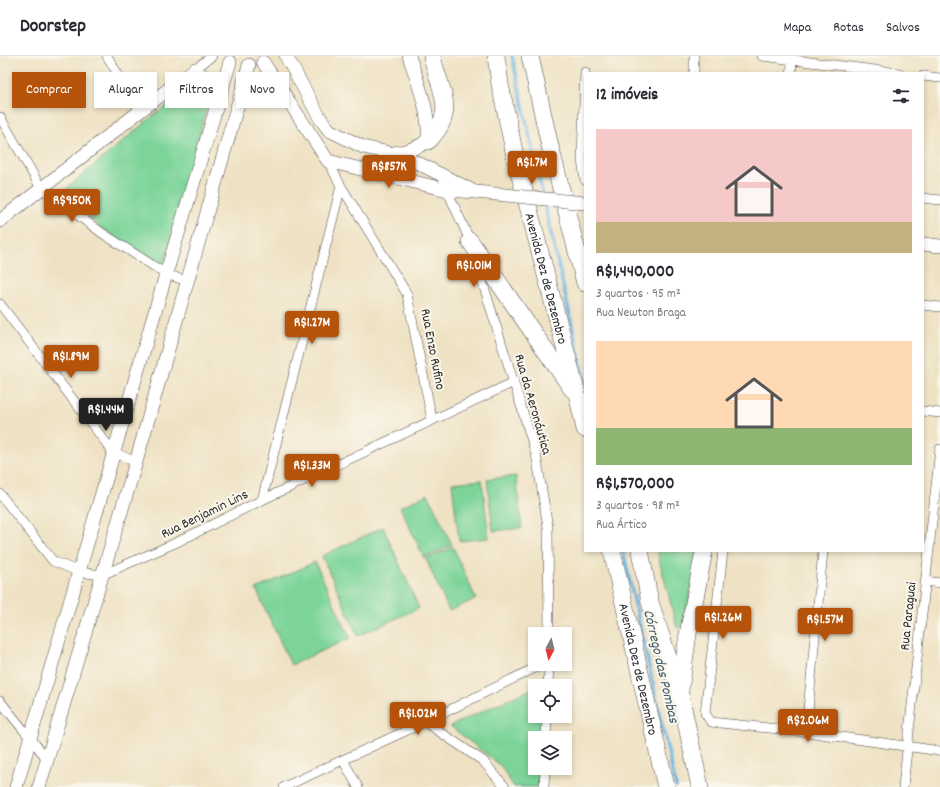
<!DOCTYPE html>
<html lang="pt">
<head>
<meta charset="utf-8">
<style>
  :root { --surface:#fff; --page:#f7f7f7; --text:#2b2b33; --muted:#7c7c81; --line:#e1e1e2; --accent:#b45309 }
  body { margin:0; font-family:Dekko,sans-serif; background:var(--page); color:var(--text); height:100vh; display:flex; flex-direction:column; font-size:15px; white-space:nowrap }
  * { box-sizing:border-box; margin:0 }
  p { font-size:13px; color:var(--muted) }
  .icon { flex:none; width:22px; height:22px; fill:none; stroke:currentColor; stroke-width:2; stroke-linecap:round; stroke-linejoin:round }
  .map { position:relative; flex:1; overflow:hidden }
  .drawer { position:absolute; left:584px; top:16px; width:340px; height:480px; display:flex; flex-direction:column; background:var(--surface); border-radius:0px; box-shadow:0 2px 6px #0003 }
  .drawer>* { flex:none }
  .hud { position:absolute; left:12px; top:16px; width:380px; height:36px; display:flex; gap:8px }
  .needle { width:26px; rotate:187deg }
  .controls { position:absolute; left:528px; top:571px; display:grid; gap:8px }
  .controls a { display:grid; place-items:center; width:44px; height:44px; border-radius:0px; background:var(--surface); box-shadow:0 2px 6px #0003; font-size:20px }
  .price { position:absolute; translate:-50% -34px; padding:0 9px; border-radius:4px; background:var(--accent); color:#fff; font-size:13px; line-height:26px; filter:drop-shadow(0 1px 2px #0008) }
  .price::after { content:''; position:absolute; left:50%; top:24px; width:12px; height:9px; margin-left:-6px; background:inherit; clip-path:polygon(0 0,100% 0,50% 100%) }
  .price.selected { background:#222; color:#fff }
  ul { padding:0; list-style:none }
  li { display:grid; align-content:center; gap:8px; height:212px; padding:0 12px }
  li span { display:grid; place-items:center; height:124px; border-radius:0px; color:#555 }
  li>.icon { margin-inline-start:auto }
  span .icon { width:72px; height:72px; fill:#fffc; stroke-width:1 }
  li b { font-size:17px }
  h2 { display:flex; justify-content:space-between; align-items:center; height:48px; padding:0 12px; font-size:17px }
  .chip { padding:0 14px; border-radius:0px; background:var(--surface); box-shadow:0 2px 6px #0003; font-size:14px; line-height:36px }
  .chip.selected { background:var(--accent); color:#fff }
  header { display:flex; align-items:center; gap:24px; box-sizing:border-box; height:56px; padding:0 20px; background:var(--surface); border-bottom:1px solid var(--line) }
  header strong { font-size:19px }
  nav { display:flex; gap:22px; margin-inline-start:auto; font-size:14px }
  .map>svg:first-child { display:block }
</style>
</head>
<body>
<header>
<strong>Doorstep</strong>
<nav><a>Mapa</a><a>Rotas</a><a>Salvos</a></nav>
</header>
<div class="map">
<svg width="940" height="731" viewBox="0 0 940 731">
  <rect width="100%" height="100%" fill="#fbf7ec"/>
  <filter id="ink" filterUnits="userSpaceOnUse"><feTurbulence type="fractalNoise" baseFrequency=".025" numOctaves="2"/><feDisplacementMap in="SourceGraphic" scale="8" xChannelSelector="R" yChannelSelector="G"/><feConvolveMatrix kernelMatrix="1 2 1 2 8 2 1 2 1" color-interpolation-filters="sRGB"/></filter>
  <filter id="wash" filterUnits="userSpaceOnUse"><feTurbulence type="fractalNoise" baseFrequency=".012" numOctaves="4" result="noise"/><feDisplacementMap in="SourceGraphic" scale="16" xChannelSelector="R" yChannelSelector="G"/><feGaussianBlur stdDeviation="0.9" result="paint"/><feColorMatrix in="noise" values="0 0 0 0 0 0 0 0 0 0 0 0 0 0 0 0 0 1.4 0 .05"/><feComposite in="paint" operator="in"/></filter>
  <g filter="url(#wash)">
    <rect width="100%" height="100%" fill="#efe2c4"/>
    <!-- green -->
    <path fill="#7bd49a" stroke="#538062" d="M199 25 212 33 164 209 104 174 61 137 148 64Z
      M516 420 522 472 493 475 487 423Z
      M482 424 489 482 459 485 452 427Z
      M428 438 452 489 424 502 400 451Z
      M383 471 419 552 358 580 322 500Z
      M453 491 476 543 449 555 426 503Z
      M657 495H700L683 570 677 572Z
      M315 506 350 582 291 609 256 533Z
      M535 631V660H542L541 682H535V712H539L538 731H514L500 709 450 670Z"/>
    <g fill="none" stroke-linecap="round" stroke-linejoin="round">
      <!-- stream -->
      <path stroke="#69b6e3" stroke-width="3.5" d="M512 0 543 140
        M544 146 585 326
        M623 495 676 731"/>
    </g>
  </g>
  <g filter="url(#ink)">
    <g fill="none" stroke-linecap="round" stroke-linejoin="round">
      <!-- street casing -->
      <g stroke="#484642" stroke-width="10">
        <path id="street" d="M107 0 140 55
          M212 0 195 13 223 29
          M762 0 899 17
          M585 16 582 104 585 124
          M694 17V0
          M791 17 793 0
          M923 20 940 22
          M0 61 41 132 102 177 166 218 187 225
          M328 105 341 130 407 238 432 364
          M447 134 471 187
          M923 142 940 144
          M475 202 536 398 548 471 549 578
          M0 248 113 396 136 406
          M923 249 940 251
          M923 355 940 357
          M0 438 53 505 79 516 102 519 173 488 262 444 514 326
          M262 444 341 130
          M723 495 705 657 711 666 806 676 940 695
          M925 525 940 527
          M548 630 549 608
          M0 645 48 704
          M425 666 483 705 505 731
          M806 676 823 495
          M546 682 547 660
          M343 704 358 731
          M284 731 425 666 543 608
          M544 731 545 712
          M903 731 940 393"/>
      </g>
      <!-- secondary casing -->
      <g stroke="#484642" stroke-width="14">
        <path id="secondary" d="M286 0 320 62 329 74 363 91 390 97 418 107 471 134
          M263 6 328 105 447 134 476 136
          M393 97C406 96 417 92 428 85 430 56 418 27 409 0
          M0 165 140 55 195 13
          M923 188 940 190
          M16 731 166 218 230 6
          M39 731 136 406 249 9"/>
      </g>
      <!-- highway casing -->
      <g stroke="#484642" stroke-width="18">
        <g id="highway">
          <path id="s1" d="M496 0 500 28 515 100 578 342 585 373"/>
          <path d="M530 0 549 86 585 227"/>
          <path d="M428 85C459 55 439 34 432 0"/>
          <path d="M470 185 572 333"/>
          <path id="s2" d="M612 495 666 731"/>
          <path d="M640 495 650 546 680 638 700 731"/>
          <path d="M680 634 688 578 704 495"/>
        </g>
      </g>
      <!-- street -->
      <use href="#street" stroke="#fff" stroke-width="9"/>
      <!-- secondary -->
      <use href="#secondary" stroke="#fff" stroke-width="13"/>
      <!-- highway -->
      <use href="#highway" stroke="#fff" stroke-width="17"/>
      <!-- secondary-bridge casing -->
      <g stroke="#484642" stroke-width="14" stroke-linecap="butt">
        <path id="secondary-bridge" d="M476 136 585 147"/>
      </g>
      <!-- secondary-bridge -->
      <use href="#secondary-bridge" stroke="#fff" stroke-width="13"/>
    </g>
  </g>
  <g text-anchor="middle" stroke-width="4" stroke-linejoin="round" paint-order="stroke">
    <!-- street labels -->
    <g font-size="14" fill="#2b2b2b" stroke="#fbf7ec">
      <text dy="5" stroke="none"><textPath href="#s1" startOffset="228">Avenida Dez de Dezembro</textPath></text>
      <text transform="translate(434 293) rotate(79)" y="5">Rua Enzo Rufino</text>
      <text transform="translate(534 348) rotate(74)" y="5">Rua da Aeronáutica</text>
      <text transform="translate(204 457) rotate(-26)" y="5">Rua Benjamin Lins</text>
      <text transform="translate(907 560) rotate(-84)" y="5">Rua Paraguai</text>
      <text dy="5" stroke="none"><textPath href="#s2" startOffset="121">Avenida Dez de Dezembro</textPath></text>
    </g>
    <!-- water labels -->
    <g font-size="15" font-style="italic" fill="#415c6b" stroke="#fbf7ec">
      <text transform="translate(662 610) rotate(77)" y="5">Córrego das Pombas</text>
    </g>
  </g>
</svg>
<div class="controls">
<a><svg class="needle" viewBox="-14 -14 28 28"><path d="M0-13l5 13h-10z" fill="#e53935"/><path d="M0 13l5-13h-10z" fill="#7c7c81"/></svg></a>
<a><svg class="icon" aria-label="locate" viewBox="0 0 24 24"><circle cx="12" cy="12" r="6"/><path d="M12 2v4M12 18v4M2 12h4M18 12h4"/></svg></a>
<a><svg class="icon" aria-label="layers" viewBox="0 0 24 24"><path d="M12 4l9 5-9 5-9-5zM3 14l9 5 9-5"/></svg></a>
</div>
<b class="price" style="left:532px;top:129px">R$1.7M</b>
<b class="price" style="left:389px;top:133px">R$857K</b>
<b class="price" style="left:72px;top:167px">R$950K</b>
<b class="price" style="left:474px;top:232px">R$1.01M</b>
<b class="price" style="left:312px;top:289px">R$1.27M</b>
<b class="price" style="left:71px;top:323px">R$1.89M</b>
<b class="price selected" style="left:106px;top:376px">R$1.44M</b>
<b class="price" style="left:312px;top:432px">R$1.33M</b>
<b class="price" style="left:723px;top:584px">R$1.26M</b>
<b class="price" style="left:825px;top:586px">R$1.57M</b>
<b class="price" style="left:418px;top:680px">R$1.02M</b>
<b class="price" style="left:808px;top:687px">R$2.06M</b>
<div class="hud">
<a class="chip selected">Comprar</a>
<a class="chip">Alugar</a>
<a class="chip">Filtros</a>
<a class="chip">Novo</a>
</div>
<section class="drawer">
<h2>12 imóveis<svg class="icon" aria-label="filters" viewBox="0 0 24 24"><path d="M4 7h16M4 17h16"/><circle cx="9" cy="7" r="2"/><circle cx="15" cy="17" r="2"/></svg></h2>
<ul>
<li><span style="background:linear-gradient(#f6c9c9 75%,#c2b280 0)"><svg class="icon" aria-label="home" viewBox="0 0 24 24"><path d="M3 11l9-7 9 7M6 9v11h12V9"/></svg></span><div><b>R$1,440,000</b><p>3 quartos · 95 m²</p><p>Rua Newton Braga</p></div></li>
<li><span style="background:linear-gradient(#ffd9b3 70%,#8fb573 0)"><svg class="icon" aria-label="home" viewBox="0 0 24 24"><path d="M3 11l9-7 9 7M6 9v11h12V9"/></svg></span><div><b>R$1,570,000</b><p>3 quartos · 98 m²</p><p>Rua Ártico</p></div></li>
</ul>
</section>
</div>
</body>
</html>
